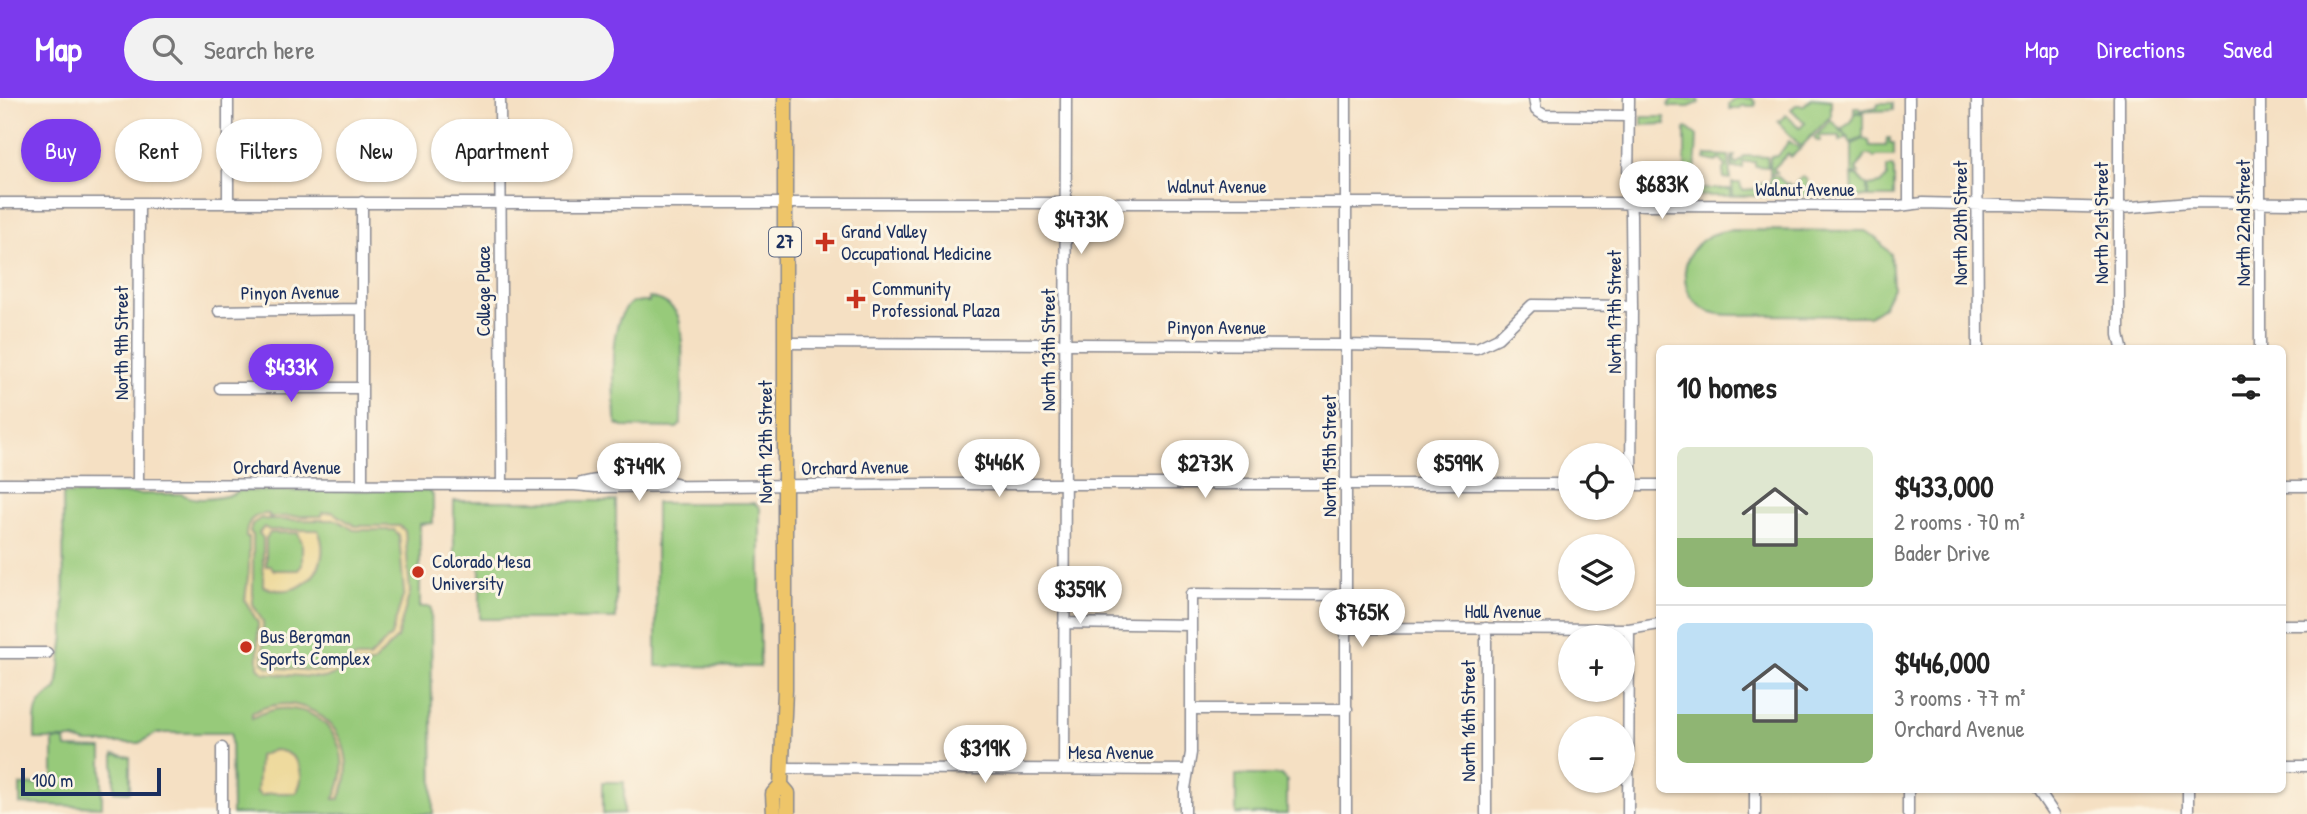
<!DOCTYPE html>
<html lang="en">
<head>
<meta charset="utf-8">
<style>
  :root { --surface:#fff; --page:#f2f2f2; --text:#222; --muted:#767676; --line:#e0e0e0; --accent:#7c3aed }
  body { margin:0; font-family:"Patrick Hand",sans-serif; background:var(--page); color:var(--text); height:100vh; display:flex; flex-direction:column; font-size:26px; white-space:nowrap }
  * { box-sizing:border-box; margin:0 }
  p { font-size:23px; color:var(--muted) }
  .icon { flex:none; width:38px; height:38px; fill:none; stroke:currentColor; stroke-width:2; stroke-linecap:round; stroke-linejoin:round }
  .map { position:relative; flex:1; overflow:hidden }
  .drawer { position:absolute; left:1656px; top:247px; width:630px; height:448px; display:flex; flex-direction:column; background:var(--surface); border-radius:10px; box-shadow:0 2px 5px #0004 }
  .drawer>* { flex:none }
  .top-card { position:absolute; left:21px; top:21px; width:665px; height:63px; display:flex; gap:14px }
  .fabs { position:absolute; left:1558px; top:345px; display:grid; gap:14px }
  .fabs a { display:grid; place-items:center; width:77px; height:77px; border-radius:50%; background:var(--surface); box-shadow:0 2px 5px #0004; font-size:35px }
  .scale { position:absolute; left:21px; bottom:18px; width:140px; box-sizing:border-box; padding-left:7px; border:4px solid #1b2f5e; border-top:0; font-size:19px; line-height:24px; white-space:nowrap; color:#1b2f5e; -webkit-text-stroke:5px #fcf5e5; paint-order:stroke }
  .price { position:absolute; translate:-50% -60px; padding:0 16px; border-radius:24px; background:#fff; color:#222; font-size:23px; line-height:46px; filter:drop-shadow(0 2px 4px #0008) }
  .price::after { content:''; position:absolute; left:50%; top:42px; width:21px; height:16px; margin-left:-10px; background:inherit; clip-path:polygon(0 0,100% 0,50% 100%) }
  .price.active { background:var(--accent); color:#fff }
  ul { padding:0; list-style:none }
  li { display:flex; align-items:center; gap:21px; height:175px; padding:0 21px }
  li+li { border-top:2px solid var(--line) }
  li span { display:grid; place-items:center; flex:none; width:196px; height:140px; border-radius:10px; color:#555 }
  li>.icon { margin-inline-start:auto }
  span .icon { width:84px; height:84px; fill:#fffc; stroke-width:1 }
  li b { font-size:30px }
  h2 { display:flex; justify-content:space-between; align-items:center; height:84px; padding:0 21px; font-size:30px }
  .tag { padding:0 24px; border-radius:32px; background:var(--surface); box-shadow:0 2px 5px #0004; font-size:24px; line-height:63px }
  .tag.active { background:var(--accent); color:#fff }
  header { display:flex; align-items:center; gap:42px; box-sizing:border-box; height:98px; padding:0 35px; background:var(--accent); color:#fff }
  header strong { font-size:33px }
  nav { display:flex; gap:38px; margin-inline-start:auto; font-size:24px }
  .search { width:490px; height:63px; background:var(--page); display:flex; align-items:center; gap:18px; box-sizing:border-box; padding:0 24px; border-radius:38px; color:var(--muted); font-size:26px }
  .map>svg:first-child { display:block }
</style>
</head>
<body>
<header>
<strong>Map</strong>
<div class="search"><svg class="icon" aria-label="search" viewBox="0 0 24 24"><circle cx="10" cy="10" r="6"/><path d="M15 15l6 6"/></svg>Search here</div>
<nav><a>Map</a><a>Directions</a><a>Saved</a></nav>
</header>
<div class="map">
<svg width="2307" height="716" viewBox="0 0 2307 716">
  <rect width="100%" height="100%" fill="#fcf5e5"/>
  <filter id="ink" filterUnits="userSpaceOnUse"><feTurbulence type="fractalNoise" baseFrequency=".0143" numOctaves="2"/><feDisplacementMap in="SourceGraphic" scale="14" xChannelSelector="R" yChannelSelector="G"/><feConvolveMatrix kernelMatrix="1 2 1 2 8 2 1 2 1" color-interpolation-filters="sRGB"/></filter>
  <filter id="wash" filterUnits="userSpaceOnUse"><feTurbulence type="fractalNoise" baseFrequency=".00686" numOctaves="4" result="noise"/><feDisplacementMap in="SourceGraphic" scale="28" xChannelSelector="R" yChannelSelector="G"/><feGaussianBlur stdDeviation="1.57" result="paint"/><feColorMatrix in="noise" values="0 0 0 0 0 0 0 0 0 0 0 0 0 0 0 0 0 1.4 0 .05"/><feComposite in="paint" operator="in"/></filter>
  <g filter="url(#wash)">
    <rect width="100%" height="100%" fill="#f5e0c3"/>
    <!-- green -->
    <path fill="#97ca7a" stroke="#597c6c" stroke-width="2" d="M1736 0H1751L1756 5 1755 8H1741L1740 11H1730L1729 7Z
      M1811 0 1831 2V18L1801 49 1778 24 1786 17 1800 30 1805 25 1791 11 1796 7H1804Z
      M1674 1H1698L1699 5 1689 9H1670L1668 7Z
      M1878 5H1893V12L1854 14V9H1860L1861 12 1877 9Z
      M1854 15H1863V39L1851 45 1842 31 1852 23Z
      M1642 19H1665L1666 26 1642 27Z
      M1831 22 1847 39 1840 43V38H1820V43H1817L1814 40Z
      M1687 30 1697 38 1694 98H1685V31Z
      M1887 40H1890V45H1894V58H1877L1874 60 1871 57H1866L1856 71 1859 75 1852 77V46L1863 41 1869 43 1870 48H1886Z
      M1789 43 1800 51 1791 59 1788 56 1773 71 1777 74 1770 76V59L1778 58Z
      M1706 57 1729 58 1730 81 1724 80 1723 72 1726 68 1720 61 1716 64 1705 61Z
      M1732 58H1735L1733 61 1736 67 1745 58 1767 59 1768 69 1755 68V64H1743V70H1732Z
      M1887 69H1894V99H1868V88L1880 86 1887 79Z
      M1770 78H1777L1785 85V98H1770Z
      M1803 78 1807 82V98H1787L1786 87 1788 85 1792 89Z
      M1852 78H1858L1867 88V99H1853Z
      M1695 81 1703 91H1731V98H1695Z
      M1732 85H1740L1742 92 1755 91 1762 85H1768V98H1733Z
      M1731 132 1865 133 1874 138 1891 156 1893 189 1883 209 1869 218C1835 218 1801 217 1767 217 1752 216 1735 218 1719 216 1672 209 1671 138 1731 132Z
      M649 200C661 201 670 205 677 216 686 232 681 303 681 326L677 330 623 329 617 326 615 320C614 288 605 224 632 204H649Z
      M429 392 433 397V425L420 426V509H431L433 716H232L231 635H157L139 645H87L74 641H35C35 616 32 606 57 591L64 538 63 396H182C195 405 226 400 239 393Z
      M454 403H616V521H480V463L454 460Z
      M656 405H754L760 410V569L656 568Z
      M53 642H65L66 650 102 651V709L20 706V687L53 686Z
      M114 656 130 659V694L114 693Z
      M1236 677H1282L1287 683V716H1236Z
      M603 684H624V715L603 716Z"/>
    <!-- sand -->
    <path fill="#eeda9e" stroke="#84847e" stroke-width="2" fill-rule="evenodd" d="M332 414 355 428H400L405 433 410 494 397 540 372 566H357L325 580 264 575 258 569V525L245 502 249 471V439H246C246 423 253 416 269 416V419L322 418V415ZM261 420 267 422H337L354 432H394L399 437 404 495 391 538 369 560H356L324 574 268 569 263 564V524L253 506V437L250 434 252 426Z
      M264 429 269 432H318C335 469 300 505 263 488V440L259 435ZM270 435H298L302 445V467L298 472H274L271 468H266V440Z
      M290 606C337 613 360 659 339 701H334C364 643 309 588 252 620V615C264 608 276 606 290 606Z
      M274 652C297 653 308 675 296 695H270L261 698 257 694 259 658Z"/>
  </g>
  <g filter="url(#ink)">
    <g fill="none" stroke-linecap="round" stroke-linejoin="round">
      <!-- minor casing -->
      <g stroke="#888890" stroke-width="13">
        <path id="minor" d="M228 0V105
          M500 0 502 387
          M1346 0V716
          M1534 0 1536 12 1544 17 1629 18
          M1629 0 1628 88 1631 117 1632 208 1631 387
          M1977 0 1978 250
          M2119 0V237L2122 250
          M2260 0V250
          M362 104V386
          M0 105H1617L1647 107 1899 108 1923 105 2120 110 2190 104 2307 105
          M1909 107V0
          M219 213 362 211
          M785 245 1346 247 1477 250 1498 240 1532 207 1632 208
          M220 290H362
          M581 385C611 378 647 378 676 385
          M0 386 575 387 596 389 933 386H1570
          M138 386 139 105
          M1622 387H1659
          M2282 388H2307
          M1064 525 1191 527
          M2282 527H2307
          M1347 530 1629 531 1659 526
          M1486 530V716
          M0 555H47
          M1191 611H1347
          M222 650V716
          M2282 668H2307
          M782 670 1188 672
          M1064 671 1066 0
          M2037 691 2054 716
          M1185 716V691L1191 655V496L1347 497
          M1628 716 1629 531
          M1755 716V691
          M1908 716V691
          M2188 716V691"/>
      </g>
      <!-- major casing -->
      <g stroke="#888890" stroke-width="17">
        <path id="major" d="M781 687 785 592V0
          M774 716 773 696 781 687 788 695V716"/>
      </g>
      <!-- minor -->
      <use href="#minor" stroke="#fff" stroke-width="10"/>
      <!-- major -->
      <use href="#major" stroke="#eec569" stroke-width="14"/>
    </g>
  </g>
  <!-- markers -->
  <g fill="#c8321e" stroke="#fcf5e5" stroke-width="2.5">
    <path d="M821.5 133.5h7v7h7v7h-7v7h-7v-7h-7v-7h7z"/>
    <path d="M852.5 190.5h7v7h7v7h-7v7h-7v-7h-7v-7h7z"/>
    <circle cx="418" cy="474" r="7"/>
    <circle cx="246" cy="549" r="7"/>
  </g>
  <g text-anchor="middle" stroke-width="6" stroke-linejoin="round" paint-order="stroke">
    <!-- shield labels -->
    <rect fill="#fcf5e5" stroke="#5e6a86" stroke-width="2" x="769" y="129.5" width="32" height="29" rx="5"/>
    <g font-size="18" font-weight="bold" fill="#1b2f5e">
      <text x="785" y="150">27</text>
    </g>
    <!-- street labels -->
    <g font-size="19" fill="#1b2f5e" stroke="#fcf5e5">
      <text x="1217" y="95">Walnut Avenue</text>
      <text x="1805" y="98">Walnut Avenue</text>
      <text transform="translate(1960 125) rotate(-90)" y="7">North 20th Street</text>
      <text transform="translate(2101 125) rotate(-90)" y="7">North 21st Street</text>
      <text transform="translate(2243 125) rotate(-90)" y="7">North 22nd Street</text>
      <text transform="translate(483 193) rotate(-90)" y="7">College Place</text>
      <text transform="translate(290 194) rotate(-1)" y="7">Pinyon Avenue</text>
      <text transform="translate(1614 214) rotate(-90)" y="7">North 17th Street</text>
      <text x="1217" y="236">Pinyon Avenue</text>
      <text transform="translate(121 245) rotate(-90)" y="7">North 9th Street</text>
      <text transform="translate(1048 252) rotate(-90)" y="7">North 13th Street</text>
      <text transform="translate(765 344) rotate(-90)" y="7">North 12th Street</text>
      <text transform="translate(1329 358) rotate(-90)" y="7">North 15th Street</text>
      <text x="287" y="376">Orchard Avenue</text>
      <text transform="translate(855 369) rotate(-1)" y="7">Orchard Avenue</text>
      <text x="1503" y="520">Hall Avenue</text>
      <text transform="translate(1468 623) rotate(-90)" y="7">North 16th Street</text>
      <text x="1111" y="661">Mesa Avenue</text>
    </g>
    <!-- poi labels -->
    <g font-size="19" fill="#1b2f5e" stroke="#fcf5e5" text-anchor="start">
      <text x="841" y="140">Grand Valley<tspan x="841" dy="22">Occupational Medicine</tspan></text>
      <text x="872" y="197">Community<tspan x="872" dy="22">Professional Plaza</tspan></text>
      <text x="432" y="470">Colorado Mesa<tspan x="432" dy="22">University</tspan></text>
      <text x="260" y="545">Bus Bergman<tspan x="260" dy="22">Sports Complex</tspan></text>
    </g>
  </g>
</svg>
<div class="fabs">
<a><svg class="icon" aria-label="locate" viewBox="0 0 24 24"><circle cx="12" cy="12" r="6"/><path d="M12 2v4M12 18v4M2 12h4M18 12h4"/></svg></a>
<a><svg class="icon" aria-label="layers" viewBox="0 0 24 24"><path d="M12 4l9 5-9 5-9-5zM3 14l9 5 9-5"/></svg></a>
<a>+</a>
<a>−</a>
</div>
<div class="scale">100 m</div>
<b class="price" style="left:1662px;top:123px">$683K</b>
<b class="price" style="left:1081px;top:158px">$473K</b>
<b class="price active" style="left:291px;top:306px">$433K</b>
<b class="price" style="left:999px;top:401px">$446K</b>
<b class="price" style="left:1205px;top:402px">$273K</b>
<b class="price" style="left:1458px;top:402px">$599K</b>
<b class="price" style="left:639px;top:405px">$749K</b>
<b class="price" style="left:1080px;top:528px">$359K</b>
<b class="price" style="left:1362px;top:551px">$765K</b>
<b class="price" style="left:985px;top:687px">$319K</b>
<div class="top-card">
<a class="tag active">Buy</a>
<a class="tag">Rent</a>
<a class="tag">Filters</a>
<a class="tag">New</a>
<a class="tag">Apartment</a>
</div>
<section class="drawer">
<h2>10 homes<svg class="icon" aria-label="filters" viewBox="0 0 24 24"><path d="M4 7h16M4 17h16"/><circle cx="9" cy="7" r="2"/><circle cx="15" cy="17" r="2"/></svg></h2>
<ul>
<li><span style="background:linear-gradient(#dfe7d0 65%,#8fb573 0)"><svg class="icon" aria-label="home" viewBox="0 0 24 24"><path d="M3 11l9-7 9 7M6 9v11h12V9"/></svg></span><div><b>$433,000</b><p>2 rooms · 70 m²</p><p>Bader Drive</p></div></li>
<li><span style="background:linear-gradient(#bfe0f5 65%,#8fb573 0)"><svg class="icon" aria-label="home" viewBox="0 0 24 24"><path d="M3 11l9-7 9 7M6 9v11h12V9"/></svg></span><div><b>$446,000</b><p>3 rooms · 77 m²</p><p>Orchard Avenue</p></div></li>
</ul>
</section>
</div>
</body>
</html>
